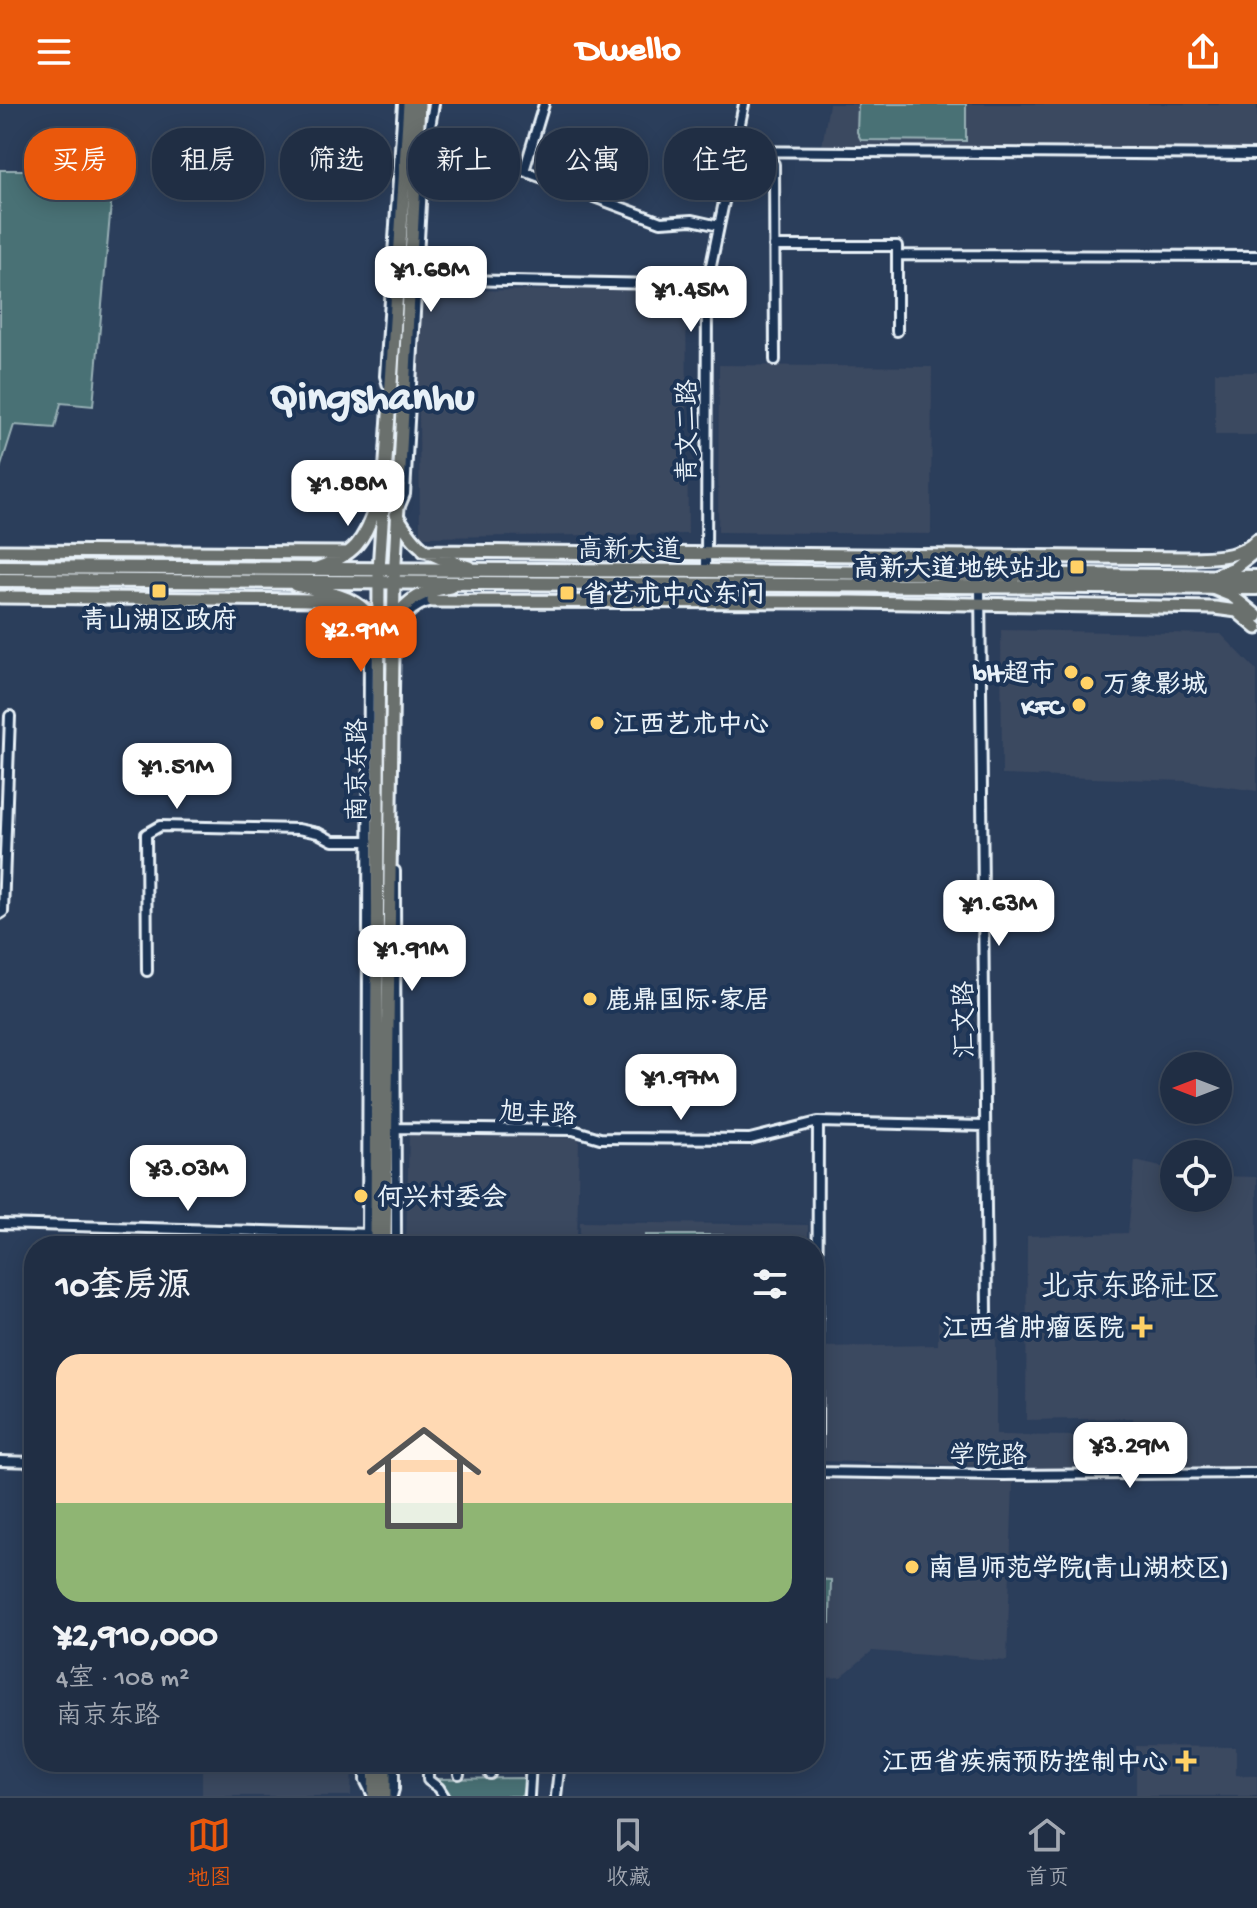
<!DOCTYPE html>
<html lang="zh">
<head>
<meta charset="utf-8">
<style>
  :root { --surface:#202e44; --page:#2d3a4f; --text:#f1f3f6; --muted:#a2a8b2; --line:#3d4a5d; --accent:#ea580c }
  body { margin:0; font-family:"Gochi Hand","LXGW WenKai TC",sans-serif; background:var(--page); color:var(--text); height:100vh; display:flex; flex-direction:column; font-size:30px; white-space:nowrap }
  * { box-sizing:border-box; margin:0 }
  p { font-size:26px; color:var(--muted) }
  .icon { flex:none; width:44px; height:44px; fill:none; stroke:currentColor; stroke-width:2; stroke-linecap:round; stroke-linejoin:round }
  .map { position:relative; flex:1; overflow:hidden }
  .drawer { position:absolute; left:24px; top:1132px; width:800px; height:536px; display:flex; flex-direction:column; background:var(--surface); border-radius:32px; box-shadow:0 4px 20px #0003,0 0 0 2px var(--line) }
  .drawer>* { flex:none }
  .banner { position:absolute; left:24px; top:24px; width:800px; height:72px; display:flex; gap:16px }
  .needle { width:52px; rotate:270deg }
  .fabs { position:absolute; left:1160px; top:948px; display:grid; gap:16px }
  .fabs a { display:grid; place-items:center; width:72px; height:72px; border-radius:50%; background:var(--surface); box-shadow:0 4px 20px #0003,0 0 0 2px var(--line); font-size:40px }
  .price { position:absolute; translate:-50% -68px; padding:0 18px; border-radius:16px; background:#fff; color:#222; font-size:26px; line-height:52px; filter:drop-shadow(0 2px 4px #0008) }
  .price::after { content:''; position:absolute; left:50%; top:48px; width:24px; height:18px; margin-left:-12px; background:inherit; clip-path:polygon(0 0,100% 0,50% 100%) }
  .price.active { background:var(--accent); color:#fff }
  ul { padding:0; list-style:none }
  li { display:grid; align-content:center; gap:16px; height:424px; padding:0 32px }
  li span { display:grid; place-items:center; height:248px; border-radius:24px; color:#555 }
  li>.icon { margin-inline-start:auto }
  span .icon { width:144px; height:144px; fill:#fffc; stroke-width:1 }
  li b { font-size:34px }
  h2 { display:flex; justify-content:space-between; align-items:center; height:96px; padding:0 32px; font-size:34px }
  .tag { padding:0 28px; border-radius:32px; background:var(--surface); box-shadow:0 4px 20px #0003,0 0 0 2px var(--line); font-size:28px; line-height:72px }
  .tag.active { background:var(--accent); color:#fff }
  header { display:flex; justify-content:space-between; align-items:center; height:104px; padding:0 32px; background:var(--accent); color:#fff; font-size:36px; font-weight:700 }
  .dock { display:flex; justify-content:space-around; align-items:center; height:112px; border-top:2px solid var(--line); background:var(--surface); font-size:22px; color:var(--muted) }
  .dock a { display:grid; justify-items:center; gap:4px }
  .dock .active { color:var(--accent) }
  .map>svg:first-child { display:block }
</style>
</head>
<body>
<header><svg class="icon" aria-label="menu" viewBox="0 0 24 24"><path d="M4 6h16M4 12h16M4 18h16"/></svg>Dwello<svg class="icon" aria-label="share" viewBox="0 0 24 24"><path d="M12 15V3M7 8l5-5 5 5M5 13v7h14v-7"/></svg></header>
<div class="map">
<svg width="1257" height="1692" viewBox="0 0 1257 1692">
  <rect width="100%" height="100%" fill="#2b3e5b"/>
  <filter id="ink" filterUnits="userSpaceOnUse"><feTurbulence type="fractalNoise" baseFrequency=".0125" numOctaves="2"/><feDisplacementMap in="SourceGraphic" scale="16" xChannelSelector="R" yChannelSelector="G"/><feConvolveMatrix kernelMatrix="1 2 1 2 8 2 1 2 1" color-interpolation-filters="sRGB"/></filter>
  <g filter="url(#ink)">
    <!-- built -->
    <path fill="#3b4860" d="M829 0H1257V47L822 42Z
      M686 185 688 430 420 433 418 187Z
      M719 261 932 263 931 430 718 428Z
      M1215 268H1257V331H1215Z
      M1001 526 1221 530 1257 567V687L1185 677 1002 671Z
      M409 1031 579 1034 577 1142H406Z
      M1135 1057 1174 1066V1094H1218V1072L1257 1073V1365L1134 1364 1133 1314 1026 1316 1027 1132 1128 1129Z
      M580 1118 808 1121V1142H580Z
      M84 1126 253 1129V1142H84Z
      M938 1217H996V1331L1079 1332 1076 1365 819 1357 818 1243 938 1241Z
      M814 1376 1013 1378 1007 1557 872 1547 841 1573 814 1575Z
      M1136 1642 1236 1643V1671L1257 1672V1692H1136Z
      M162 1658H352L351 1692H202V1661H162Z"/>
    <!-- green -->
    <path fill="#4a7175" stroke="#99b1b6" stroke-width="2" d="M858 0H966V37L861 36 857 28Z
      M0 66H114L93 302 61 299 55 324 14 321 0 365Z
      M645 1131H764V1142H645Z
      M814 1475 831 1476 830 1519H814Z
      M526 1674 522 1692H448L439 1675Z"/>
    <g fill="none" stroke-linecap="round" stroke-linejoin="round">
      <!-- minor casing -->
      <g stroke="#e8f1f8" stroke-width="14">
        <path id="minor" d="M734 47 1257 51
          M774 60 775 256
          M419 63 491 62 524 67 544 0
          M524 67 661 118 692 116 719 122
          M774 142H897V227
          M897 151 1257 152
          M412 175 707 181
          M388 282 385 272 403 0
          M400 402 405 390 423 63 434 0
          M706 467 707 181 744 0
          M980 481 987 1208
          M359 513 369 532 367 1142
          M398 537C399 515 412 501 433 497
          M395 767 396 1142
          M0 810 3 808 10 612
          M147 867 146 730 160 722 298 725 318 729 333 737H369
          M393 1024 573 1026 600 1034 750 1035 818 1018 984 1022
          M0 1120 371 1130
          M0 1357 34 1358
          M814 1368 1002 1371 1257 1369
          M817 1368 818 1018
          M365 1658V1676L373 1692
          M428 1658V1676L439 1684 444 1692
          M459 1670V1658
          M490 1670V1658
          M392 1692 394 1685V1658
          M529 1692 531 1658
          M556 1692 560 1658"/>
      </g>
      <!-- major casing -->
      <g stroke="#e8f1f8" stroke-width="17">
        <path id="major" d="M396 410C419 448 427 451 469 463
          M0 447 346 449
          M424 447 1192 454C1214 453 1241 454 1257 436
          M317 464C362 448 363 434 380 394
          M1217 471 1234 464 1257 446
          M295 481C323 488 369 491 375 527
          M1212 484 1232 492 1257 512
          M0 493 317 496 338 498 359 513
          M433 497 852 498 1215 504 1237 507 1257 524
          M393 517C408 494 424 487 450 483
          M376 1142 379 466 409 0
          M385 1142 394 478 419 0
          M385 1658V1692
          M374 1692 375 1658"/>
      </g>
      <!-- highway casing -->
      <g stroke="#e8f1f8" stroke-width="18">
        <path id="highway" d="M0 463 706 467 1257 473
          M0 476 1257 484"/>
      </g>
      <!-- minor -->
      <use href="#minor" stroke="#1d3557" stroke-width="8"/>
      <!-- major -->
      <use href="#major" stroke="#6b706d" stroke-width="11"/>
      <!-- highway -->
      <use href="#highway" stroke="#6b706d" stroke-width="12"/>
    </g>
  </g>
  <!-- markers -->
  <g fill="#ffd166" stroke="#1d3557" stroke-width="3">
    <rect x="1069" y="455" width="16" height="16" rx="4"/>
    <rect x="151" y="479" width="16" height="16" rx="4"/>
    <rect x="559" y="481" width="16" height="16" rx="4"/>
    <circle cx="1071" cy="568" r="8"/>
    <circle cx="1087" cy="579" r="8"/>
    <circle cx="1079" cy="601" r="8"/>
    <circle cx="597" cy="619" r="8"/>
    <circle cx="590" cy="895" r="8"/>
    <circle cx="361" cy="1092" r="8"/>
    <path d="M1138 1211h8v8h8v8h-8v8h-8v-8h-8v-8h8z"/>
    <circle cx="912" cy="1463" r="8"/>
    <path d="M1182 1645h8v8h8v8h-8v8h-8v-8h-8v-8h8z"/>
  </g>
  <g text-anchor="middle" stroke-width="8" stroke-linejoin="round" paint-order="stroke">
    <!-- street labels -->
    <g font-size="26" fill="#e8f1f8" stroke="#1d3557">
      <text transform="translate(686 327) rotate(-90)" y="9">青文二路</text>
      <text x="629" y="453">高新大道</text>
      <text transform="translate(356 666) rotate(-90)" y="9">南京东路</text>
      <text transform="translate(963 916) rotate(-91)" y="9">汇文路</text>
      <text transform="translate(538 1008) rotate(3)" y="9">旭丰路</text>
      <text x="988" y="1359">学院路</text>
    </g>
    <!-- poi labels -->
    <g font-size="26" font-weight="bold" fill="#e8f1f8" stroke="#1d3557" text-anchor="start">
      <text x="1061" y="472" text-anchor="end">高新大道地铁站北</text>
      <text x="583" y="498">省艺术中心东门</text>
      <text x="159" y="524" text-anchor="middle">青山湖区政府</text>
      <text x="1055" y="577" text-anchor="end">blt超市</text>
      <text x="1103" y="588">万象影城</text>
      <text x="1063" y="610" text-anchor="end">KFC</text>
      <text x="613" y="628">江西艺术中心</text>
      <text x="606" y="904">鹿鼎国际·家居</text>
      <text x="377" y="1101">何兴村委会</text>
      <text x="1124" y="1232" text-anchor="end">江西省肿瘤医院</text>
      <text x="928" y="1472">南昌师范学院(青山湖校区)</text>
      <text x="1168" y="1666" text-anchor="end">江西省疾病预防控制中心</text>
    </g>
    <!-- quarter labels -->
    <g font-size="30" fill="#e8f1f8" stroke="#1d3557">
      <text x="1130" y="1191">北京东路社区</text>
    </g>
    <!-- town labels -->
    <g font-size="42" font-weight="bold" fill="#e8f1f8" stroke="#1d3557">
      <text x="372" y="304">Qingshanhu</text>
    </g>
  </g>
</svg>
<div class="fabs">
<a><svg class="needle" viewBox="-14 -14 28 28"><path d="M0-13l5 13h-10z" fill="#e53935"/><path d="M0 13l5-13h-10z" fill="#a2a8b2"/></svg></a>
<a><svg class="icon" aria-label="locate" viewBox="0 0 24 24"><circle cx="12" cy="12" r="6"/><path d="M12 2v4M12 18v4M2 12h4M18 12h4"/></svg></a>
</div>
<b class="price" style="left:431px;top:210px">¥1.68M</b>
<b class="price" style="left:691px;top:230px">¥1.45M</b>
<b class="price" style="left:348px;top:424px">¥1.88M</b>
<b class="price active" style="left:361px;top:570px">¥2.91M</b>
<b class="price" style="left:177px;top:707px">¥1.51M</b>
<b class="price" style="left:999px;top:844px">¥1.63M</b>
<b class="price" style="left:412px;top:889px">¥1.91M</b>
<b class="price" style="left:681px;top:1018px">¥1.97M</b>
<b class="price" style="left:188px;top:1109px">¥3.03M</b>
<b class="price" style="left:1130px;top:1386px">¥3.29M</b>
<div class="banner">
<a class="tag active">买房</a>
<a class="tag">租房</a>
<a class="tag">筛选</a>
<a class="tag">新上</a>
<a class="tag">公寓</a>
<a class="tag">住宅</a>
</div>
<section class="drawer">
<h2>10套房源<svg class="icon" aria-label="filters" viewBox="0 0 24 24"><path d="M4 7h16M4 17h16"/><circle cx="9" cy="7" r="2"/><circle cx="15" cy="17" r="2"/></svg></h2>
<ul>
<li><span style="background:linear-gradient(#ffd9b3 60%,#8fb573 0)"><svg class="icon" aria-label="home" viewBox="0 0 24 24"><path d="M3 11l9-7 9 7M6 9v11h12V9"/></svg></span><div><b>¥2,910,000</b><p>4室 · 108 m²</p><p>南京东路</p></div></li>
</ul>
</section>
</div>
<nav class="dock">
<a class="active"><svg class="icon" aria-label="map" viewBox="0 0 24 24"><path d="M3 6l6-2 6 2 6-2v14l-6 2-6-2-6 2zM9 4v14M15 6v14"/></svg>地图</a>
<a><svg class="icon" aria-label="saved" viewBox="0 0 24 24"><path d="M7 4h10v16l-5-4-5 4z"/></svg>收藏</a>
<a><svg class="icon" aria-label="home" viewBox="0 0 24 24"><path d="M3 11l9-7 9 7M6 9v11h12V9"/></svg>首页</a>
</nav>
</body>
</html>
